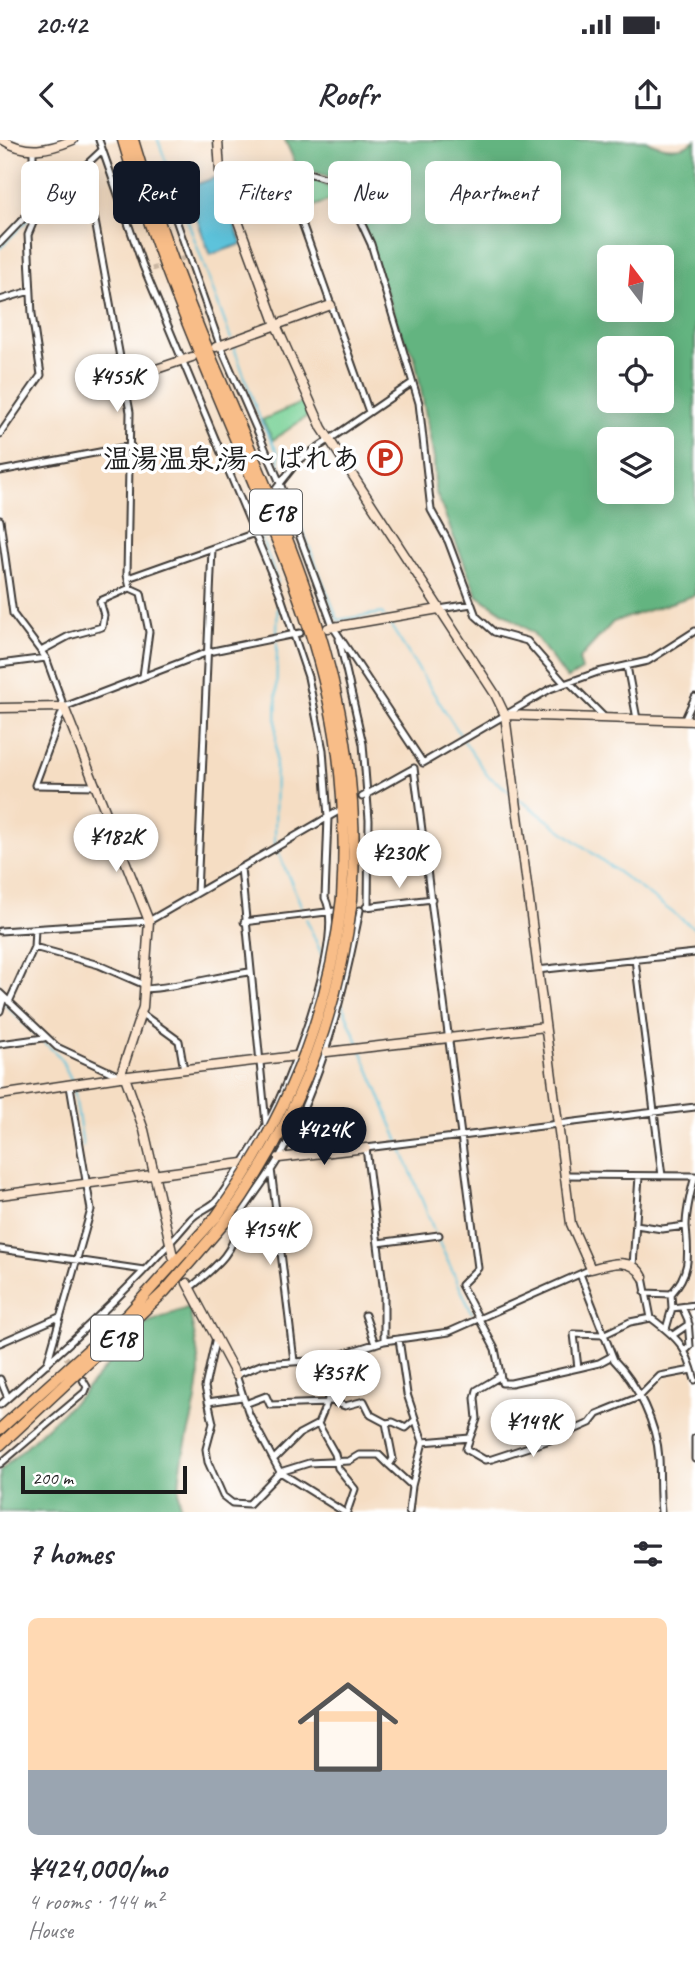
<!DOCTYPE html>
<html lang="en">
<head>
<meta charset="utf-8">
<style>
  :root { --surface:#fff; --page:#f7f7f7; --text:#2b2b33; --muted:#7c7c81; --accent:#111827 }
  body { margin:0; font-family:Caveat,"Klee One",sans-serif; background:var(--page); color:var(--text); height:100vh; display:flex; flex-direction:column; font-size:26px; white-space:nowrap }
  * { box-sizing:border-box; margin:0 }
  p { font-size:23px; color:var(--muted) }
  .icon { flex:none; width:38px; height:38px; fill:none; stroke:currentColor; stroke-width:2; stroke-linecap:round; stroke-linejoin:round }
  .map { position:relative; height:1372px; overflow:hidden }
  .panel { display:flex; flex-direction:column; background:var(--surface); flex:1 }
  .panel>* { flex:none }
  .guide { position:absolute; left:21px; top:21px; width:654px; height:63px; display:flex; gap:14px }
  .needle { width:46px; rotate:344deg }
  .buttons { position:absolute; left:597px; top:105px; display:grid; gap:14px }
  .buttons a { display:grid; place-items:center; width:77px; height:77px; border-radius:10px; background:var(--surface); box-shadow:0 4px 18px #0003; font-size:35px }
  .scale { position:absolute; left:21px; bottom:18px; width:166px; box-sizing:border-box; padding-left:7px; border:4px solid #1c1c1c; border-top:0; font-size:19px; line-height:24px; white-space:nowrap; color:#1c1c1c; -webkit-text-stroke:5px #fff; paint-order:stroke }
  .price { position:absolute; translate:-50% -60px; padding:0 16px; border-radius:24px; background:#fff; color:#222; font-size:23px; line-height:46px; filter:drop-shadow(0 2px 4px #0008) }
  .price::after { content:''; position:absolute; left:50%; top:42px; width:21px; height:16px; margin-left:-10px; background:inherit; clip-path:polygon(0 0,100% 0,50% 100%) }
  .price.selected { background:var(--accent); color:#fff }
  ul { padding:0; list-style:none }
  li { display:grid; align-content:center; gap:14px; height:371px; padding:0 28px }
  li span { display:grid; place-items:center; height:217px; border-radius:10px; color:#555 }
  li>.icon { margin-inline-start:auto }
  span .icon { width:126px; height:126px; fill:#fffc; stroke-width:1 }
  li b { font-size:30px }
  h2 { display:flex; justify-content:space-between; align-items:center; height:84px; padding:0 28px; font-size:30px }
  .tag { padding:0 24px; border-radius:10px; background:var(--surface); box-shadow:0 4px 18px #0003; font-size:24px; line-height:63px }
  .tag.selected { background:var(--accent); color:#fff }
  .status { display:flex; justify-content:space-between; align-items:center; height:49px; padding:0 35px; background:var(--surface); direction:ltr }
  .status svg { height:19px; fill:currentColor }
  header { display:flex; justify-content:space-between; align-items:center; height:91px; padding:0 28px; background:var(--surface); font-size:32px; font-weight:800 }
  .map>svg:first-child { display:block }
</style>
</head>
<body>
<div class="status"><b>20:42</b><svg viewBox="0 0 49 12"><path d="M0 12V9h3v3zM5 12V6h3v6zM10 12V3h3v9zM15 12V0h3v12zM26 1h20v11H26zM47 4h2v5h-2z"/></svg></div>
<header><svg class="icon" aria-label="back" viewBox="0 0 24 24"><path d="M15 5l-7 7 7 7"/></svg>Roofr<svg class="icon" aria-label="share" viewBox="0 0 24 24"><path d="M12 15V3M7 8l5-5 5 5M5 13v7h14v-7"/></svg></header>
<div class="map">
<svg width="695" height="1372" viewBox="0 0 695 1372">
  <rect width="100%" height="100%" fill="#fff"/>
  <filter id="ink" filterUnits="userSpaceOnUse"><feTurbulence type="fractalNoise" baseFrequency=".0143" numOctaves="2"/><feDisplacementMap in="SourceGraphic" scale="14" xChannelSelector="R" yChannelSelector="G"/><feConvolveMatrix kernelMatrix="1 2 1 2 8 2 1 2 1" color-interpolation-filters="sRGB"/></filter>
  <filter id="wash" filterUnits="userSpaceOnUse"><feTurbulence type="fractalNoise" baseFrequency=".00686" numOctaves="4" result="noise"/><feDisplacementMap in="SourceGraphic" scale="28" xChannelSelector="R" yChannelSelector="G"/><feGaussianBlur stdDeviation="1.57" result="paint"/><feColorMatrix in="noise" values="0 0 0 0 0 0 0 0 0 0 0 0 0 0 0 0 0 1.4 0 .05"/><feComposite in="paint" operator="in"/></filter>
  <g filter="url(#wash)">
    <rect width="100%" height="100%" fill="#f5ddc3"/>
    <!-- green -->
    <path fill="#7ad298" stroke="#4b775a" stroke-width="2" d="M293 36 317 39 340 56 302 71 290 40Z
      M303 262 309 275 273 300 262 280Z"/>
    <!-- forest -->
    <path fill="#63b480" stroke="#40684e" stroke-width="2" fill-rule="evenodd" d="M285 0H645C660 8 681 12 695 0V455L613 482 579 519 582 530 567 539 533 493 477 455 435 350 434 319 415 218 399 189 352 58 330 37 297 27ZM609 117H662V170H609ZM609 208H662V261H609ZM609 299H662V352H609Z
      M189 1167C192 1187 199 1211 199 1232 198 1279 172 1325 181 1372H0V1331L79 1257 146 1183Z"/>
    <!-- water -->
    <path fill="#5dc3db" stroke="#3c707c" stroke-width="2" d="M217 37 242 104 210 115 186 48Z"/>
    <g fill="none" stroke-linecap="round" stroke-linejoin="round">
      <!-- stream -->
      <path stroke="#5dc3db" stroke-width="2" d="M158 0 231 199
        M57 49 96 11
        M0 108 50 56
        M233 205 261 282 278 313 280 333 338 480 382 473 384 476
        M259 377 256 383 278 443
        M387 480 461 596
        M277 495 278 455
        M464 601 487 635 512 653
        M519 659 695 789
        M275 705 277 501
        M277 710 304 772
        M306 778 323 818
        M0 859 37 896
        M341 862 359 905
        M43 901 60 917 72 941
        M361 910 399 1002
        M74 949 83 1006
        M401 1007 435 1093
        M437 1098 472 1173"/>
    </g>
  </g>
  <g filter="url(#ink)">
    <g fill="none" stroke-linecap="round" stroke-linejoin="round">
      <!-- street-tunnel -->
      <path stroke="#cab6a2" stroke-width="5" stroke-dasharray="5 2.5" stroke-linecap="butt" d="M152 129 184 118
        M66 1217 83 1240"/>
      <!-- street casing -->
      <g stroke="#3d3935" stroke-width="9">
        <path id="street" d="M85 26 130 272 127 435 130 448 141 453 149 492 143 536
          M284 32 369 272
          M225 44 251 36 308 33 332 40 353 65 371 104 419 263 431 370 448 401 476 476 494 492 527 501 564 543
          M175 77 220 205 280 343 333 487 423 623
          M0 103 44 57 33 23V10
          M0 160 30 151
          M0 294 41 235 32 174 28 95 33 83 53 56 102 10
          M0 331 131 306
          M275 350 298 321 412 243
          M0 380 13 474 46 518 64 567 35 645 97 646
          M251 383 258 374
          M128 438 255 393
          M439 469 472 464
          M339 499 363 604 369 680 368 766
          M41 511 69 496 102 487 104 475 100 461 130 448
          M0 524 46 518
          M627 526 637 579
          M570 543 605 578
          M64 567 208 512 300 493
          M684 581 695 557
          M423 623 550 549 598 532 648 521 695 491
          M414 628 478 1128 461 1145 495 1209 502 1243H511L578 1228 574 1194 603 1195 630 1182 651 1178
          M362 657 414 628
          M241 728 266 984
          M197 753 212 409
          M366 767 432 759
          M244 782 343 770
          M0 791 149 781 337 672
          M34 807 99 825 145 845
          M635 819 662 1036
          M537 830 695 813
          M145 849C180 847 214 837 249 832
          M0 853 57 907 119 936
          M9 862 34 807 35 789
          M0 871 4 857
          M142 874 179 901 184 930
          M0 904 44 898
          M271 1029 294 1221
          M564 1035 695 1036
          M636 1085 662 1089 686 1086
          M378 1103 439 1095
          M0 1109 144 1130
          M633 1126 639 1036
          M580 1134 614 1220C637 1243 657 1285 659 1318 660 1336 659 1354 661 1372
          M643 1137 651 1178C679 1199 686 1206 695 1240
          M190 1148C210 1131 239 1111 235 1083 249 1060 267 1039 280 1016 323 939 343 856 360 770
          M645 1153 671 1154C692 1131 688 1113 686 1086 686 1070 691 1051 695 1036
          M672 1168 695 1165
          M683 1169 688 1180 690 1206 687 1209
          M365 1175 375 1204
          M666 1189 672 1168 671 1154
          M673 1195 689 1184
          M216 1197 205 1247 213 1283 206 1309 208 1322 223 1356 232 1363 249 1364 280 1332 309 1323 349 1321 359 1315H379L389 1325 393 1319 386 1283 393 1282 406 1288 415 1280
          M399 1199 407 1254 423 1302 412 1346 409 1372
          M384 1201V1153L366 1008 695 967
          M0 1203 59 1177
          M323 1220 328 1260 318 1284 335 1314 338 1328 355 1349 347 1372
          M47 1224 91 1070 70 946
          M578 1228 599 1223 612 1216
          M0 1239 8 1258
          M328 1260 345 1266 364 1261 371 1275 386 1283
          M208 1262 242 1257
          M245 1264 266 1256 270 1265 327 1263
          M0 1265C67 1206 132 1148 190 1080 199 1069 211 1069 219 1058 238 1030 258 1002 273 972 293 932 345 796 325 758L328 677 323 610 308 537 280 454 143 126 99 0
          M470 1298 477 1279 475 1258 477 1250 499 1237
          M695 1298V1319
          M423 1302 470 1298 466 1309 485 1320 492 1319 556 1298 590 1283 597 1274 639 1257 660 1236 692 1230
          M275 1318 299 1294 318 1284
          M0 1324 85 1252 87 1247 83 1240
          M389 1325 412 1346
          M344 1372 280 1332 249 1274 236 1235 263 1224 323 1220 384 1201 449 1192 591 1129"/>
      </g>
      <!-- secondary casing -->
      <g stroke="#3d3935" stroke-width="11">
        <path id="secondary" d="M3 0C26 15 49 10 73 0
          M218 0 220 32 276 185 322 288 495 554 505 575 571 1084 591 1129C609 1124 632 1116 643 1137
          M216 207 331 165
          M124 240 192 217
          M328 488 439 469
          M0 568 64 567 149 781 143 867 120 937
          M505 575 695 581
          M327 912 545 887
          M125 937 144 990 173 1116
          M0 955 120 937 296 916
          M279 1018 366 1008
          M0 1055 243 1023
          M187 1143 236 1235"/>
      </g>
      <!-- highway casing -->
      <g stroke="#3d3935" stroke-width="13">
        <path id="highway" d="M123 0C153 104 195 203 237 303 272 387 310 473 329 563 343 627 346 692 342 758
          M133 0C155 75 182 148 212 220 288 400 367 557 352 759
          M0 1289 128 1174 216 1077
          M0 1305 165 1151 225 1082"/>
      </g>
      <!-- street -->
      <use href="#street" stroke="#fff" stroke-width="5"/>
      <!-- secondary -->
      <use href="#secondary" stroke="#fce5cf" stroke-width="8"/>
      <!-- highway -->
      <use href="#highway" stroke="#f8bd88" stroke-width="10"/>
      <!-- highway-bridge casing -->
      <g stroke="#3d3935" stroke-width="13" stroke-linecap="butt">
        <path id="highway-bridge" d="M216 1077C285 981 329 877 342 758
          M225 1082C295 985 339 878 352 759"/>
      </g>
      <!-- highway-bridge -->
      <use href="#highway-bridge" stroke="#f8bd88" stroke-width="10"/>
    </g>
  </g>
  <!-- icons -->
  <defs>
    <g id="parking-ring" transform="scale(1.75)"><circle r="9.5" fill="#fff" stroke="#c8321e" stroke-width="1.5"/><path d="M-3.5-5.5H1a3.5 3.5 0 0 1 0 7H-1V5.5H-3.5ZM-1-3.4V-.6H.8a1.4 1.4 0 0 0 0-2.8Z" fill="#c8321e"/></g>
  </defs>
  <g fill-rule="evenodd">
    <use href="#parking-ring" x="385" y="318"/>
  </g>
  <g text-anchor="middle" stroke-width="7" stroke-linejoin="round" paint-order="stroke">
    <!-- shield labels -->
    <g fill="#fff" stroke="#606060" stroke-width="2">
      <rect x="250" y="349.5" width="52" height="45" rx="5"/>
      <rect x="91" y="1175.5" width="52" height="45" rx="5"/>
    </g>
    <g font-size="26" font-weight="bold" fill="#1c1c1c">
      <text x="276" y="381">E18</text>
      <text x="117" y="1207">E18</text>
    </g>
    <!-- poi labels -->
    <g font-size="28" font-weight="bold" fill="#1c1c1c" stroke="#fff" text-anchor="end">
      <text x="360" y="328">温湯温泉;湯〜ぱれあ</text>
    </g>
  </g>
</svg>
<div class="buttons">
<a><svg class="needle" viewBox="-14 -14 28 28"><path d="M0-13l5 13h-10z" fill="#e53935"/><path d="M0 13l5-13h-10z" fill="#7c7c81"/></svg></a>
<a><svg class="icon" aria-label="locate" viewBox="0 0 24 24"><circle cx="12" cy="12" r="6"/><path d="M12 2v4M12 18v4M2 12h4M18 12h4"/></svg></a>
<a><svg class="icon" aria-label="layers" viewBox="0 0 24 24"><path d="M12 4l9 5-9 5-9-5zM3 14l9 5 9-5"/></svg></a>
</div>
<div class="scale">200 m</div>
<b class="price" style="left:117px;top:274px">¥455K</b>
<b class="price" style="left:116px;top:734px">¥182K</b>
<b class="price" style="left:399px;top:750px">¥230K</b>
<b class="price selected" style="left:324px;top:1027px">¥424K</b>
<b class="price" style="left:270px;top:1127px">¥154K</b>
<b class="price" style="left:338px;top:1270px">¥357K</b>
<b class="price" style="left:533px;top:1319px">¥149K</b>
<div class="guide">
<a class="tag">Buy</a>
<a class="tag selected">Rent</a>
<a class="tag">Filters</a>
<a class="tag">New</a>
<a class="tag">Apartment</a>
</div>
</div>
<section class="panel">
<h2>7 homes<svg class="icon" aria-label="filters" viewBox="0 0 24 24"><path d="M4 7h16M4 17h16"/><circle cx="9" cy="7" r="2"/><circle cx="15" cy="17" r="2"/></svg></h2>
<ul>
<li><span style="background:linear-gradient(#ffd9b3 70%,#9aa5b1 0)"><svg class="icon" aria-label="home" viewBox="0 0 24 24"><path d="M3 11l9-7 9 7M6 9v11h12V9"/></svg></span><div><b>¥424,000/mo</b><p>4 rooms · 144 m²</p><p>House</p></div></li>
</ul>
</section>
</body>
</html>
